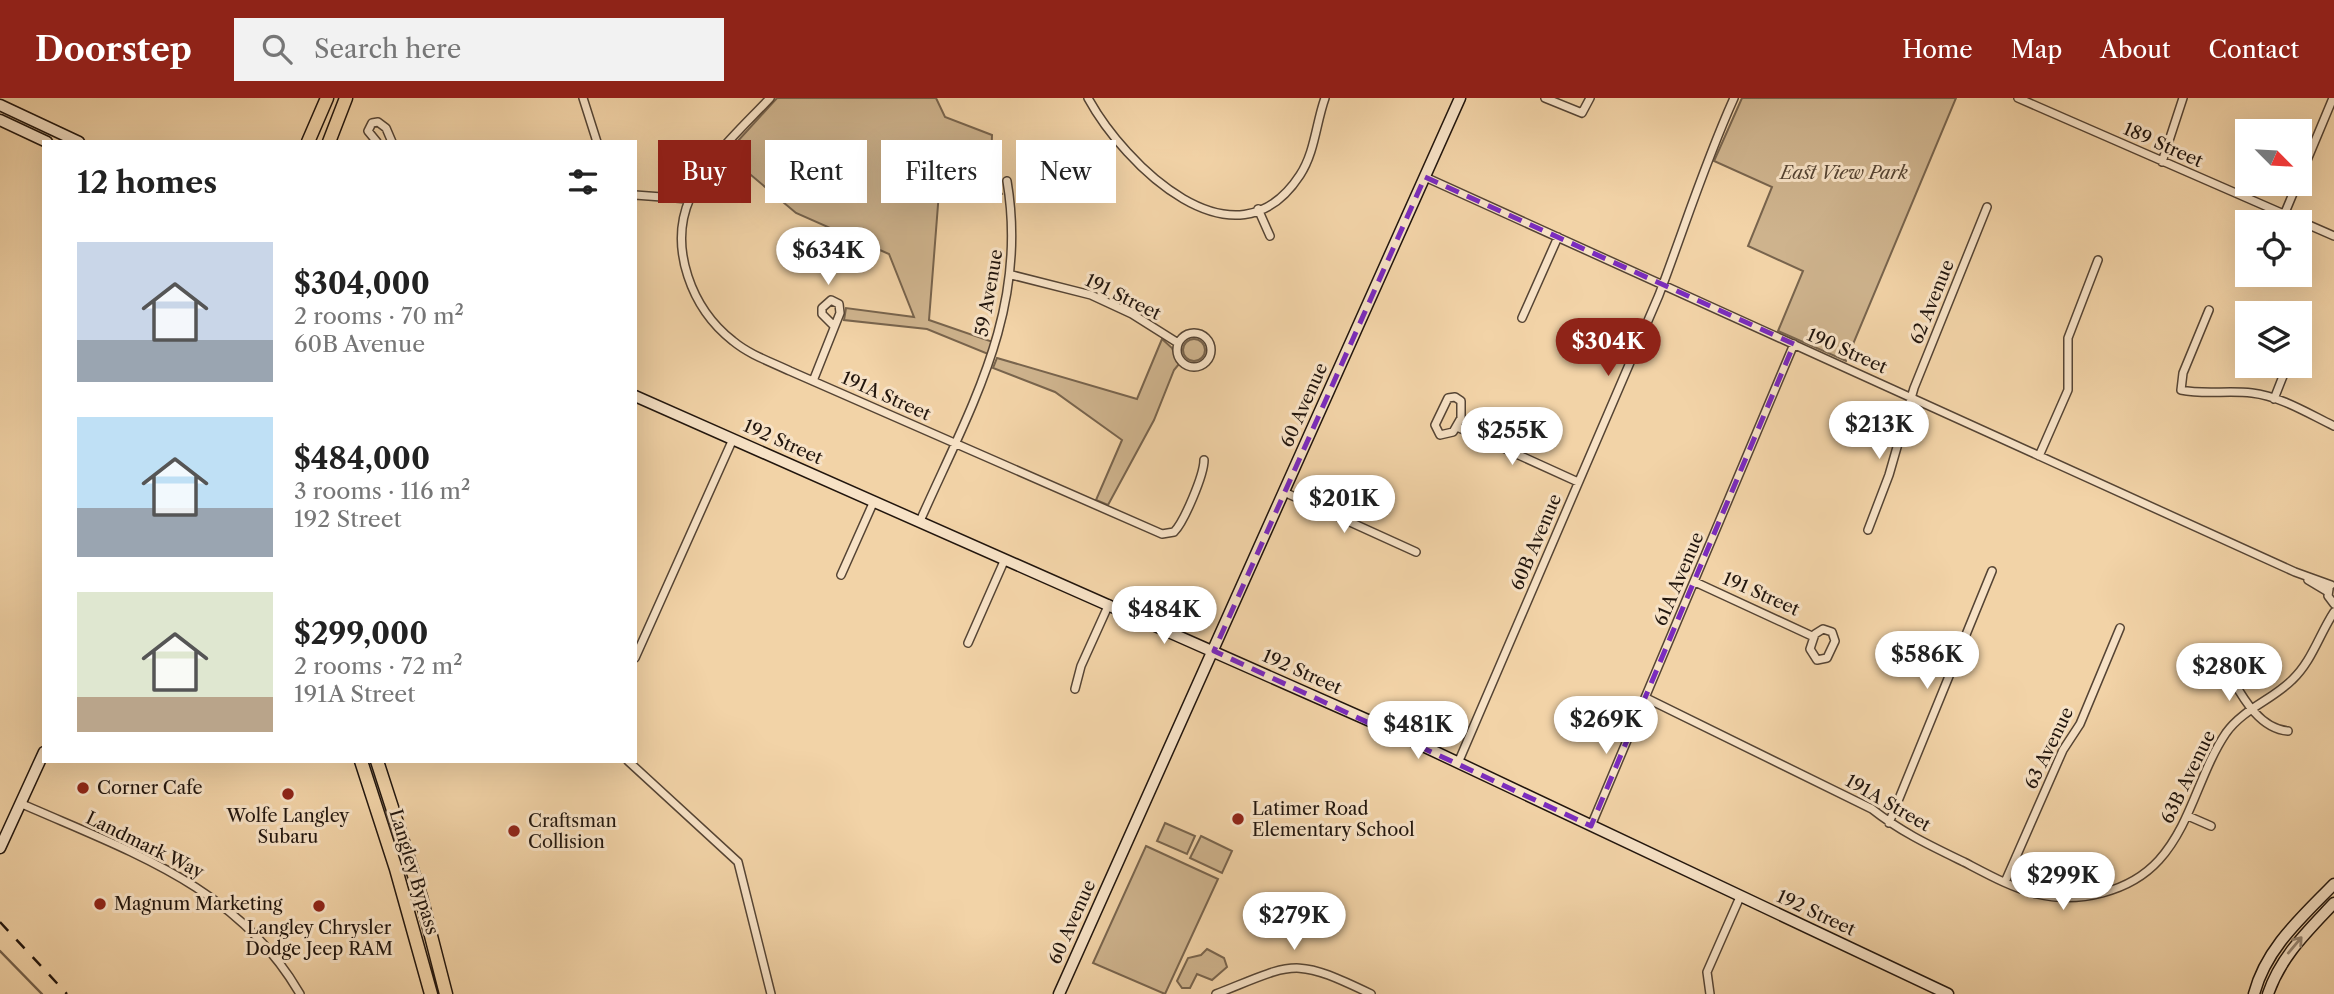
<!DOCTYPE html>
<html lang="en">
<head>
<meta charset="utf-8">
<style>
  :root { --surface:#fff; --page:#f2f2f2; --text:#222; --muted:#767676; --accent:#8f2418 }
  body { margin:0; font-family:"Libre Caslon Text",serif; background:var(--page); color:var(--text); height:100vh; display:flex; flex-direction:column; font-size:26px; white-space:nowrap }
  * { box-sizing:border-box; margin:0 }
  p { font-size:23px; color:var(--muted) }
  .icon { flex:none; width:38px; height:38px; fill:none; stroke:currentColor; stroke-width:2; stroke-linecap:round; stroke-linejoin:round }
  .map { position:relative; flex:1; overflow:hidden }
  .details { position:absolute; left:42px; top:42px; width:595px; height:623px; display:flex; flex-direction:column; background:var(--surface); border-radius:0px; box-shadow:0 7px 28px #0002 }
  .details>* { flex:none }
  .hud { position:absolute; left:658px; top:42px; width:665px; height:63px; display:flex; gap:14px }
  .needle { width:46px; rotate:114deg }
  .controls { position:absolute; left:2235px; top:21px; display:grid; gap:14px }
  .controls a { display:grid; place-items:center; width:77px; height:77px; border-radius:0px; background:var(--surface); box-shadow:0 7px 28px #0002; font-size:35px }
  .price { position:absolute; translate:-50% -60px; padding:0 16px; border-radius:24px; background:#fff; color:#222; font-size:23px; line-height:46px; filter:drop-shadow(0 2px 4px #0008) }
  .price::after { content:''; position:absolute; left:50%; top:42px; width:21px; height:16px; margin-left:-10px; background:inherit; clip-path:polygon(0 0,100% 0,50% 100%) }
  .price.active { background:var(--accent); color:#fff }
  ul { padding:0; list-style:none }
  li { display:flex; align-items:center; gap:21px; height:175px; padding:0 35px }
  li span { display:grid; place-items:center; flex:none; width:196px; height:140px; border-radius:0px; color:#555 }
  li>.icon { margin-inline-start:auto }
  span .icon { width:84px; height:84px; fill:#fffc; stroke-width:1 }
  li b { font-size:30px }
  h2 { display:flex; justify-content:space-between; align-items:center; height:84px; padding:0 35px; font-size:30px }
  .chip { padding:0 24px; border-radius:0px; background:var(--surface); box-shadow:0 7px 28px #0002; font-size:24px; line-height:63px }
  .chip.active { background:var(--accent); color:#fff }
  header { display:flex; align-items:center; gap:42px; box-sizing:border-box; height:98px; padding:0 35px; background:var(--accent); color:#fff }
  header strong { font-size:33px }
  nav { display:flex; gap:38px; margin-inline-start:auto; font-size:24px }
  .search { width:490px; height:63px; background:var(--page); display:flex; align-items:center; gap:18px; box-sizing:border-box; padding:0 24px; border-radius:0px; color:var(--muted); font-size:26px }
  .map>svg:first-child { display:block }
</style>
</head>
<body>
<header>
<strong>Doorstep</strong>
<div class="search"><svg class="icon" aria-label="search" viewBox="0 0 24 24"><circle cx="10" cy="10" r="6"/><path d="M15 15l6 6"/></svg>Search here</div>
<nav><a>Home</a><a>Map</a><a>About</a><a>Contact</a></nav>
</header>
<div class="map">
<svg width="2334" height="896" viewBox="0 0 2334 896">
  <rect width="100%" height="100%" fill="#f2d3a7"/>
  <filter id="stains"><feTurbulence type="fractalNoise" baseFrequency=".00286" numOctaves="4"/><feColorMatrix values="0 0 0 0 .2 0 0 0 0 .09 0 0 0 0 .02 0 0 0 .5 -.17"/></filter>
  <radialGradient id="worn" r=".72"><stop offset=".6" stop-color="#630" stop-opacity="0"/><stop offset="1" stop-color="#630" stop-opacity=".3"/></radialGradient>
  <!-- green -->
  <path fill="#ceb38d" stroke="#78644d" stroke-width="2" d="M777 0H936L945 19 992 37 991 67 997 71 994 85 1002 96 995 100 939 94 929 222 993 244 988 256 927 231 844 222 846 210 914 219 889 156 796 115 726 56Z
    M1742 0H1956L1846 263 1778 233 1803 173 1748 148 1772 89 1714 63Z
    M1183 252a11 11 0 1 1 22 0a11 11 0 1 1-22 0Z
    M1162 241 1172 250 1179 266 1174 272 1154 322 1108 407 1096 402 1122 342 1055 294 993 270 997 260 1137 301Z
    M1165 725 1195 738 1187 756 1157 743Z
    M1201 738 1232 753 1222 775 1190 760Z
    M1146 748 1218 781 1165 896 1093 865Z
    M1207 851 1224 860 1227 869 1212 882 1197 876 1190 890H1182L1177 883 1188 860 1201 857Z"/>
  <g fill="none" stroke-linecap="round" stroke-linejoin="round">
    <!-- stream -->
    <path stroke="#74604a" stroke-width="2.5" d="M0 853 42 896"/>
    <!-- street casing -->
    <g stroke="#554434" stroke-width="10">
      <path id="street" d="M583 0 597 44
        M770 0C742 30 706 61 690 100 668 150 692 211 733 243 750 257 771 264 790 273L1162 436 1174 434C1184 424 1204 377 1204 362
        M1088 0C1124 66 1235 177 1300 77 1315 54 1316 25 1325 0
        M1545 0 1582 15 1590 0
        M2018 0 2334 138
        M377 44 368 33 372 25 378 24 386 30 392 44
        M2162 64 2183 0
        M1425 79 2295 474 2331 487
        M2300 79 2333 0
        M635 97 689 101
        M1258 111 1270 138
        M2284 117 2297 86
        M1012 177 1091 197 1132 216 1178 245
        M2209 212 2183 275 2181 292C2205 297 2227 292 2252 295 2280 298 2309 316 2334 328
        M1522 220 1558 139
        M1177 252a17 17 0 1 1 34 0a17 17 0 1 1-34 0Z
        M813 283 840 215 839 206 831 202 822 210V216L834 228
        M1455 299 1461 303V320L1453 334 1440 337 1435 327 1448 300Z
        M2274 301 2287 268
        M1457 329 1578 384
        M2039 358 2068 292V240L2098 162
        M1284 394 1416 454
        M920 423C970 310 1029 212 1007 83
        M1868 432 1889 377 1914 290 1987 109
        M841 477 874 403
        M2308 482 2328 494
        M1695 484 1814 539
        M2329 491 2328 498 2334 506
        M1823 531 1832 534 1835 543 1827 560 1817 562 1810 551 1815 536Z
        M968 545 1005 461
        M635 560 733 341
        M2232 581C2244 602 2261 631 2288 633
        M1075 591 1081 568 1109 506
        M1646 600 1872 711C1901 734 1931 748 1964 764 1987 776 2012 790 2037 796 2079 806 2130 794 2159 762 2192 725 2199 675 2226 635 2243 611 2272 602 2292 582 2312 563 2319 537 2334 514
        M628 663 738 764 771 896
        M1458 665 1659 197C1684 131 1705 64 1734 0
        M20 705C128 753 238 788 300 896
        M2188 718 2211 728
        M1889 725 1992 473
        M1591 728 1794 246
        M2005 784 2063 652 2080 626 2120 530
        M1216 896C1295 865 1292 858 1371 896
        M1710 896 1707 874 1740 799"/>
    </g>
    <!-- secondary casing -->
    <g stroke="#21150d" stroke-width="13">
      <path id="secondary" d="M0 7 79 44
        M0 22 47 44
        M635 298 1370 623 1948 896
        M0 750 44 654
        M1059 896 1460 0
        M2254 896C2266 850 2302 819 2334 786
        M2268 896C2281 858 2307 834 2334 805"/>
    </g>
    <!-- highway casing -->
    <g stroke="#21150d" stroke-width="15">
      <path id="highway" d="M308 44 327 0
        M329 44 346 0
        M361 663 396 771 431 896
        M377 663 421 799 446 896"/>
    </g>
    <!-- street -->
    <use href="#street" stroke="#f7e2c6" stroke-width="7"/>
    <!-- secondary -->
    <use href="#secondary" stroke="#f7e2c6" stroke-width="10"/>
    <!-- highway -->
    <use href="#highway" stroke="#f2d3a7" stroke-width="12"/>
    <!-- rail -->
    <path stroke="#21150d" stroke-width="2.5" stroke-dasharray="12 12" stroke-linecap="butt" d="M0 824 67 896"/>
  </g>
  <!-- one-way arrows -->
  <defs><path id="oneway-shaft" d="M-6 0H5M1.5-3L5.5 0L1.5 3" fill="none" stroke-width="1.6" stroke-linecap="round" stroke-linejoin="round" transform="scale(1.75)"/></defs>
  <use stroke="#978673" href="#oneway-shaft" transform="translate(2295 847) rotate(-50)"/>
  <!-- marked area -->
  <path fill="none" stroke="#7b2cbf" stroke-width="5" stroke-dasharray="14 9" stroke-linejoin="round" d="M1425 79 1794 246 1591 728 1214 553Z"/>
  <!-- markers -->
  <g fill="#8f2418" stroke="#f7e2c6" stroke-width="2.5">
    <circle cx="83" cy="690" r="7"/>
    <circle cx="288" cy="696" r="7"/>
    <circle cx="1238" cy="721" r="7"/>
    <circle cx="514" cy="733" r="7"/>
    <circle cx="100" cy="806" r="7"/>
    <circle cx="319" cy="808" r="7"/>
  </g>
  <g text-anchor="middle" stroke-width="6" stroke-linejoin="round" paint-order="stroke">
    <!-- street labels -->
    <g font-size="18" fill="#21150d" stroke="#f7e2c6">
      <text transform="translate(2163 47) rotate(24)" y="6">189 Street</text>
      <text transform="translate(989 195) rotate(-80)" y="6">59 Avenue</text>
      <text transform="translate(1123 199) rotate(26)" y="6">191 Street</text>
      <text transform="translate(1932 204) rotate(-68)" y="6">62 Avenue</text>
      <text transform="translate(1847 253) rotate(24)" y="6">190 Street</text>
      <text transform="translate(886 298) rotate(24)" y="6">191A Street</text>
      <text transform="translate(1304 307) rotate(-66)" y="6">60 Avenue</text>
      <text transform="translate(783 344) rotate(24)" y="6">192 Street</text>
      <text transform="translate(1536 444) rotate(-67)" y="6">60B Avenue</text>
      <text transform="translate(1679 481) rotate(-67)" y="6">61A Avenue</text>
      <text transform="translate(1761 496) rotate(24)" y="6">191 Street</text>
      <text transform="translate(1302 574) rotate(24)" y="6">192 Street</text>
      <text transform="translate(2049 650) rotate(-64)" y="6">63 Avenue</text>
      <text transform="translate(2188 679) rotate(-64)" y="6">63B Avenue</text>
      <text transform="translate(1888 705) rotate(30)" y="6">191A Street</text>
      <text transform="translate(145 747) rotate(26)" y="6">Landmark Way</text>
      <text transform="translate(414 774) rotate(73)" y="6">Langley Bypass</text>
      <text transform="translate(1816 815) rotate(25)" y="6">192 Street</text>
      <text transform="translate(1072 824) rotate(-66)" y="6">60 Avenue</text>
    </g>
    <!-- park labels -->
    <g font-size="18" font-style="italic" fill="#543" stroke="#f7e2c6">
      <text x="1844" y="81">East View Park</text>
    </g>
    <!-- poi labels -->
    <g font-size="18" fill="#21150d" stroke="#f7e2c6" text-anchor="start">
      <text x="97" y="696">Corner Cafe</text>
      <text x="1252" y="717">Latimer Road<tspan x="1252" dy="21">Elementary School</tspan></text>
      <text x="288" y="724" text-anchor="middle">Wolfe Langley<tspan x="288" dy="21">Subaru</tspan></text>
      <text x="528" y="729">Craftsman<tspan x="528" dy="21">Collision</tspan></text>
      <text x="114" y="812">Magnum Marketing</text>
      <text x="319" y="836" text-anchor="middle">Langley Chrysler<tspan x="319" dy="21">Dodge Jeep RAM</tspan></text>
    </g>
  </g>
  <rect width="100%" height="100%" filter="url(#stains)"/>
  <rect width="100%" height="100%" fill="url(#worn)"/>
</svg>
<div class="controls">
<a><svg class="needle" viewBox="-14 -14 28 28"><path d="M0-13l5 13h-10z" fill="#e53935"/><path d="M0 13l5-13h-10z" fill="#767676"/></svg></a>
<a><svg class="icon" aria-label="locate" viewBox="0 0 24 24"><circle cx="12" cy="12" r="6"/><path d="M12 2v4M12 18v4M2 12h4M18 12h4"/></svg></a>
<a><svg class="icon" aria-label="layers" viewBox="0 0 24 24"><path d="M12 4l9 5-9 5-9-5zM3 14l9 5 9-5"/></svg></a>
</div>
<b class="price" style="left:828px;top:189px">$634K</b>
<b class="price active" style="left:1608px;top:280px">$304K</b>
<b class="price" style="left:1879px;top:363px">$213K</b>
<b class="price" style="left:1512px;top:369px">$255K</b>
<b class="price" style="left:1344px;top:437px">$201K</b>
<b class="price" style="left:1164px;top:548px">$484K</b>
<b class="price" style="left:1927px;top:593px">$586K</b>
<b class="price" style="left:2229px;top:605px">$280K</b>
<b class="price" style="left:1606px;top:658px">$269K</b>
<b class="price" style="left:1418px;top:663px">$481K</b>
<b class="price" style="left:2063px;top:814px">$299K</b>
<b class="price" style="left:1294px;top:854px">$279K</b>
<div class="hud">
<a class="chip active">Buy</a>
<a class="chip">Rent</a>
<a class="chip">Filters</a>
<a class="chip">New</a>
</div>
<section class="details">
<h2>12 homes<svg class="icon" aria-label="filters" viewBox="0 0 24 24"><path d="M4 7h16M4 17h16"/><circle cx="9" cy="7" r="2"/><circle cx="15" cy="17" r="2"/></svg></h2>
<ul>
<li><span style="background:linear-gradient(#c9d6e8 70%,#9aa5b1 0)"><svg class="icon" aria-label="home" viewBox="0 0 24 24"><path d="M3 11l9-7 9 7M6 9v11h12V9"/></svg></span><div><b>$304,000</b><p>2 rooms · 70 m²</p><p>60B Avenue</p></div></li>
<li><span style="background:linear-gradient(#bfe0f5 65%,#9aa5b1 0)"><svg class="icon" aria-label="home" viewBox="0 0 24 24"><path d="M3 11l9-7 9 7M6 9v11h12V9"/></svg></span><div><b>$484,000</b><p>3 rooms · 116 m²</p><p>192 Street</p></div></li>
<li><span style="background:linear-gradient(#dfe7d0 75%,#b9a48a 0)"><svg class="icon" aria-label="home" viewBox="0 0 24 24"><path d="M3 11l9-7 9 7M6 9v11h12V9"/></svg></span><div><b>$299,000</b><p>2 rooms · 72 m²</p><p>191A Street</p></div></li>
</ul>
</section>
</div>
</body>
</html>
